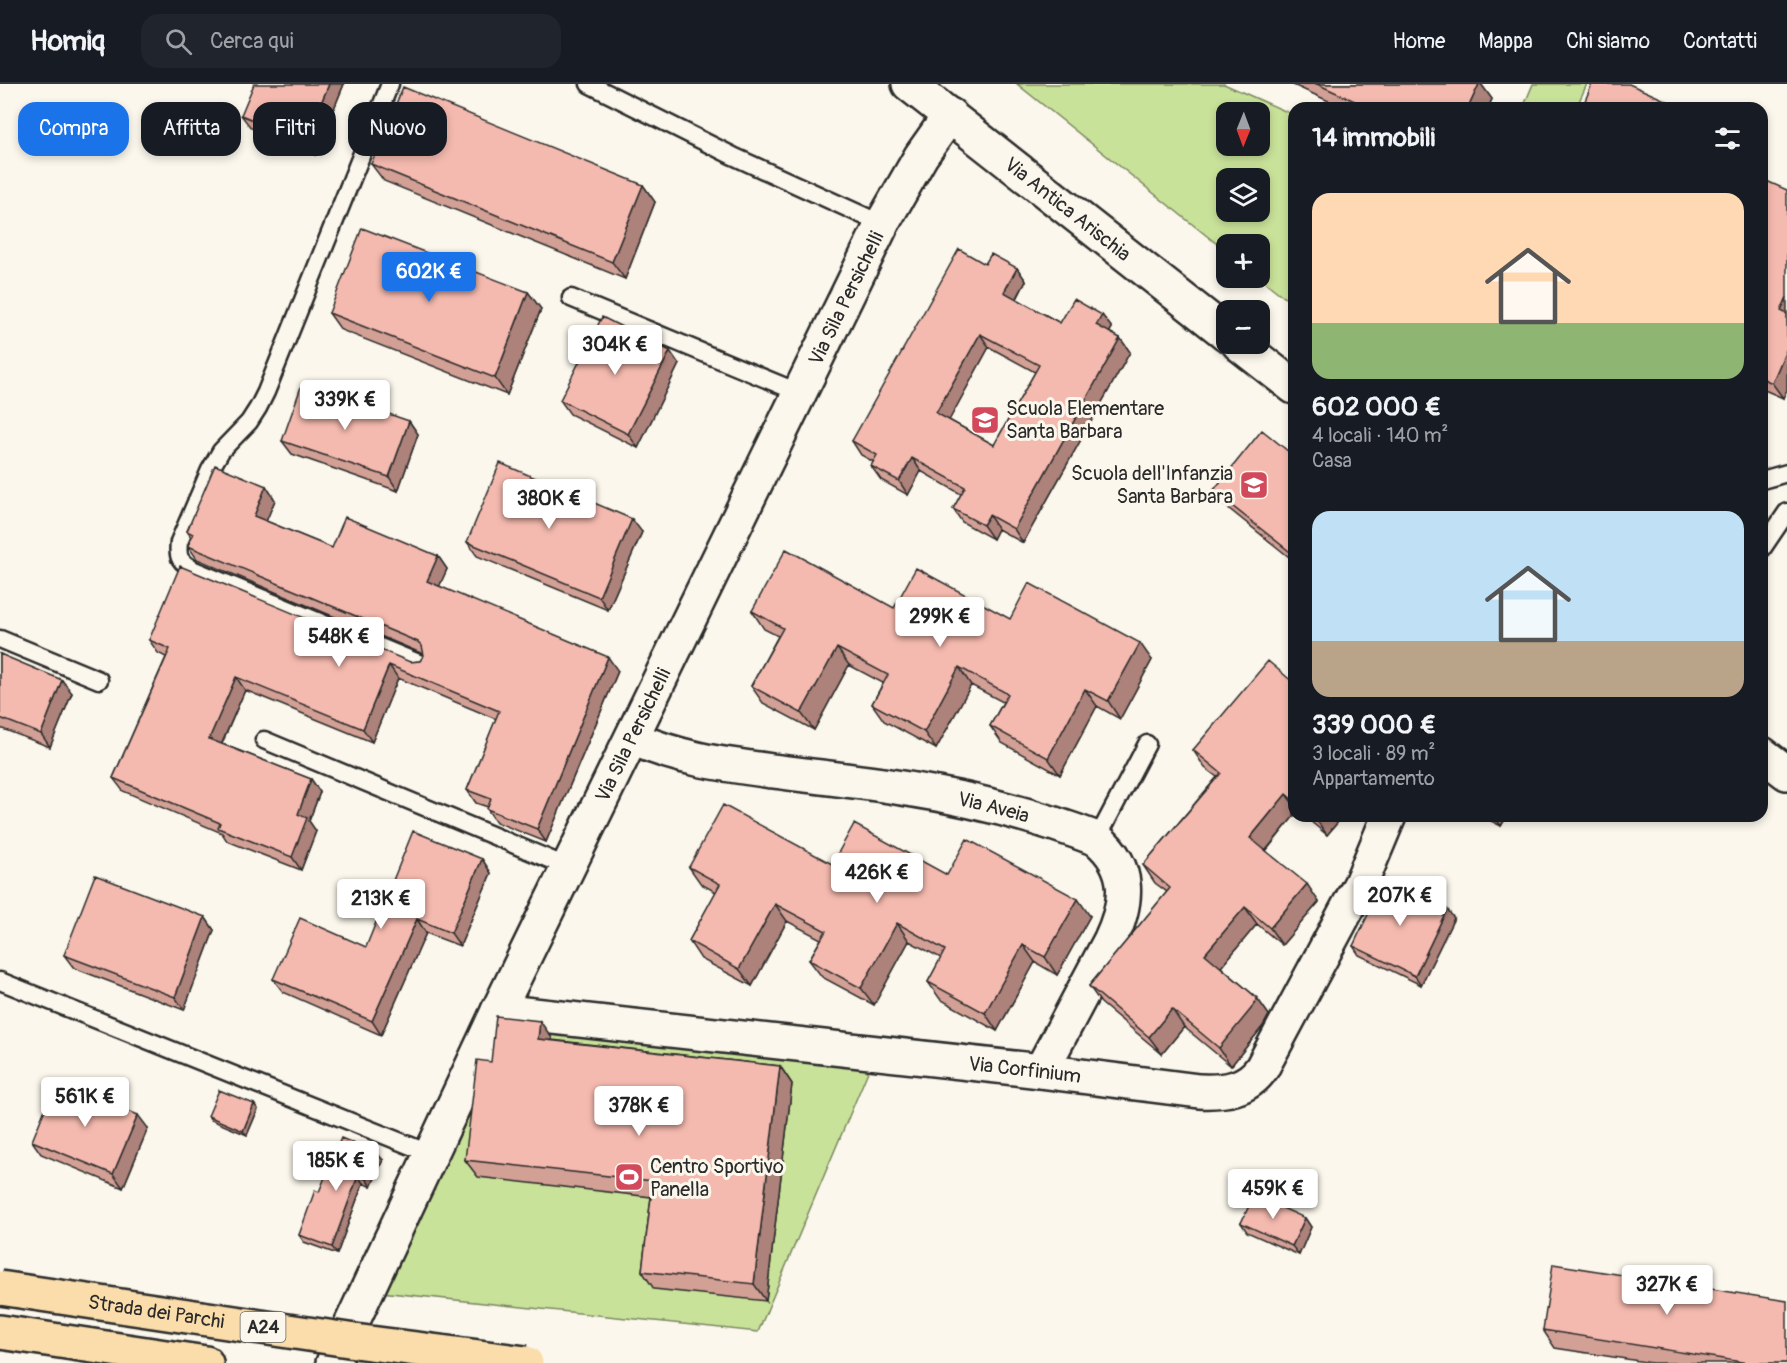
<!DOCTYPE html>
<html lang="it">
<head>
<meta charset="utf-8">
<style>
  :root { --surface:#171b24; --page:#20242c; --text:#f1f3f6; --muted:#9ea1a6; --line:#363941; --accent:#1a73e8 }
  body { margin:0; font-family:Pangolin,sans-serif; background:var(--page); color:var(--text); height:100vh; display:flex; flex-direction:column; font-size:22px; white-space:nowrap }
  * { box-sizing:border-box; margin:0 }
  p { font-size:20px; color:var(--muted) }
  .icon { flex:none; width:33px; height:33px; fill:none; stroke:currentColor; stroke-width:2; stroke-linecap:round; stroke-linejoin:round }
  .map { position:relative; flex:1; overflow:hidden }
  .side { position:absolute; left:1288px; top:18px; width:480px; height:720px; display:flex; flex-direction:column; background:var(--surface); border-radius:18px; box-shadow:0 3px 9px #0003 }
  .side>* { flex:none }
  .top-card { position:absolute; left:18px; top:18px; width:570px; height:54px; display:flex; gap:12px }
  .needle { width:39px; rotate:181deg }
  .controls { position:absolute; left:1216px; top:18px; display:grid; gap:12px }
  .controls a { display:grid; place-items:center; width:54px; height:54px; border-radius:12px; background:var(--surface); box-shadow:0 3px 9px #0003; font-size:30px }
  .price { position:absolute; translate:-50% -51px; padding:0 14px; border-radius:6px; background:#fff; color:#222; font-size:20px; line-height:39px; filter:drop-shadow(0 2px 3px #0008) }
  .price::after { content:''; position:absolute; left:50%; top:36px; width:18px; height:14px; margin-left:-9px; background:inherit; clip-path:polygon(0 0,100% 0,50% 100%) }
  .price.on { background:var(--accent); color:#fff }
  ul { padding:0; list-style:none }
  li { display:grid; align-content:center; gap:12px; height:318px; padding:0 24px }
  li span { display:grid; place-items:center; height:186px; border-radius:18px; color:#555 }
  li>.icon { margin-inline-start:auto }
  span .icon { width:108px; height:108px; fill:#fffc; stroke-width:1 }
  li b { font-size:26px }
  h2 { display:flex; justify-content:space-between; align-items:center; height:72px; padding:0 24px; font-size:26px }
  .pill { padding:0 21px; border-radius:18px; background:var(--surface); box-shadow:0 3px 9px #0003; font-size:21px; line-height:54px }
  .pill.on { background:var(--accent); color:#fff }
  header { display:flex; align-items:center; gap:36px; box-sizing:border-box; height:84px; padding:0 30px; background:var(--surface); border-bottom:2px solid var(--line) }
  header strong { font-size:28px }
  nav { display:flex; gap:33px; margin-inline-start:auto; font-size:21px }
  .search { width:420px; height:54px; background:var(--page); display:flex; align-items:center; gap:15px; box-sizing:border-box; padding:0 21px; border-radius:18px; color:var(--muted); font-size:22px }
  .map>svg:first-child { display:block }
</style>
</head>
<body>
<header>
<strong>Homiq</strong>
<div class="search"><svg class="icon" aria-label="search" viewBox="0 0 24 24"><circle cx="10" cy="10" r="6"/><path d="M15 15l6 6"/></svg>Cerca qui</div>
<nav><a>Home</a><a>Mappa</a><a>Chi siamo</a><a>Contatti</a></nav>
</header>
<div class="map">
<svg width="1787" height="1279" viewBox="0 0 1787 1279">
  <rect width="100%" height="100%" fill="#fbf7ec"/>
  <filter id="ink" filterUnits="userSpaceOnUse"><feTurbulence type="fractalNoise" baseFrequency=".0167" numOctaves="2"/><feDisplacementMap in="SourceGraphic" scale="12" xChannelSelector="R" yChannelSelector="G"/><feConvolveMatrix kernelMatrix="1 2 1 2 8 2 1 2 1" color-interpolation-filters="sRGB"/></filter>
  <g filter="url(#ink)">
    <!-- green -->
    <path fill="#c9e299" stroke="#7a8662" stroke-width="1.5" fill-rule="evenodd" d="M1017 0H1224L1294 31V221L1260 194V160H1227V168ZM1227 28H1260V62H1227ZM1227 94H1260V128H1227Z
      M1533 0H1587L1576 24H1523Z
      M507 937 872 978 758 1248 381 1208Z"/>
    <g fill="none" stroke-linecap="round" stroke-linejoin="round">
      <!-- lane casing -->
      <g stroke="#2b2b2b" stroke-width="21">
        <path id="lane" d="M390 0 266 308 258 324 249 338 221 367 210 386 179 458C177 475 180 477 194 486L423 581
          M589 0 733 72 882 140
          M571 214 800 309
          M1762 396 1787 389
          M1762 465 1787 428
          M0 555 99 596
          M264 656 568 783
          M1097 755 1147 660
          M0 897 431 1070"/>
      </g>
      <!-- street casing -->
      <g stroke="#2b2b2b" stroke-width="38">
        <g id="street">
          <path id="s1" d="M632 654C680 675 721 680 773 687 818 693 863 697 908 705 972 715 1037 732 1097 755 1132 784 1128 819 1110 857L1041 987"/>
          <path id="s2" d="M498 927 1041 987 1199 1007C1224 1008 1247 1006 1262 984L1361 799 1389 732"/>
          <path id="s3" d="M333 1279 498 927 882 140 921 72 950 31"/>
        </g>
      </g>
      <!-- secondary casing -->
      <g stroke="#2b2b2b" stroke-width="38">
        <g id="secondary">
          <path id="s4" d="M909 0 1227 250"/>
          <path d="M1239 260 1294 303"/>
          <path d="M1762 670 1787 689"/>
        </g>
      </g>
      <!-- highway casing -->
      <g stroke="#2b2b2b" stroke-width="38">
        <path id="highway" d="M0 1248 206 1279"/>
      </g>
      <!-- lane -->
      <use href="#lane" stroke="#fbf7ec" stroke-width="16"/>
      <!-- street -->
      <use href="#street" stroke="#fbf7ec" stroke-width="33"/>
      <!-- secondary -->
      <use href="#secondary" stroke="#fbf7ec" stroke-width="33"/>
      <!-- highway -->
      <use href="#highway" stroke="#faddab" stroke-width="33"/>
      <!-- highway-bridge casing -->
      <g stroke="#2b2b2b" stroke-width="38" stroke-linecap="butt">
        <g id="highway-bridge">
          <path id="s5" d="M0 1204 362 1258 526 1279"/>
        </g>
      </g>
      <!-- highway-bridge -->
      <use href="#highway-bridge" stroke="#faddab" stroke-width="33"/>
    </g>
    <!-- wall -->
    <path fill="#d3a096" stroke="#2b2b2b" stroke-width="1.5" fill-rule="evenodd" d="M344 0 315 71 251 44 241 31Z
      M1291 0H1481L1492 15 1488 24H1344Z
      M371 80 643 101 655 118 625 195 384 97Z
      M1762 95 1783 314 1762 305Z
      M985 180 1017 184 1026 197 1017 215 1060 239 1102 231 1112 244 1109 248 1120 254 1130 268 1023 459 998 445 993 455 962 438 953 425 961 410 921 387 908 411 881 396 871 382 874 378 861 371 852 357ZM989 263 1035 288 994 361 949 336Z
      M528 208 541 225 507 311 341 246 329 229Z
      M679 280 638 364 570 330 560 316Z
      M409 337 418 350 398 407 292 370 282 357Z
      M1294 372V477L1223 420 1213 407Z
      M266 402 275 416 266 437 332 464 438 472 447 485 439 502 618 587 546 758 496 738 487 725 488 723 476 719 467 706 496 635 398 594 372 658 245 606 222 660 311 695 320 708 309 737 316 747 301 786 227 757 222 749 123 707 113 694 166 573 158 569 149 556 410 578 420 577 424 571 423 570 197 475 188 462 191 453 187 447Z
      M642 448 608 526 477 472 467 458Z
      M894 524 1010 535 1152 576 1120 635 1097 622 1060 691 1002 659 990 642 1003 618 971 601 936 665 884 637 872 620 883 599 849 581 814 646 763 619 751 602 778 552 764 545 752 527Z
      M0 570 72 609 50 663 0 644Z
      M1294 599V732L1266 767 1319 818 1282 861 1257 840 1221 883 1257 914 1269 931 1263 942 1231 982 1184 943 1162 970 1101 919 1089 902 1167 808 1155 799 1143 781 1217 693 1205 684 1193 666Z
      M1304 732H1343L1327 751Z
      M1481 732H1507L1501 742Z
      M482 775 491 789 460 862 426 849 381 951 283 908 273 895 366 863Z
      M832 780 947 791 1090 832 1057 891 1035 878 997 947 940 915 928 898 941 874 909 857 874 921 822 893 809 876 821 855 787 837 752 902 701 875 689 857 716 808 701 800 689 783Z
      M205 833 214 846 184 926 74 884 64 871Z
      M1454 834 1421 901 1359 871 1353 862Z
      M552 954V956L780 982 792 1000 766 1217 654 1205 642 1187 651 1113 478 1093 465 1076 491 978Z
      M254 1020 258 1025 247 1051 211 1036 208 1032Z
      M148 1044 123 1104 41 1070 32 1057Z
      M383 1076 371 1103 363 1099 337 1170 304 1158 299 1151 319 1108Z
      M1305 1134 1311 1143 1299 1171 1247 1148 1241 1139Z
      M1543 1246 1787 1279H1652L1555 1264Z"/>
    <!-- shaded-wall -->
    <path fill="#ac827a" stroke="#2b2b2b" stroke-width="1.5" d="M329 0H344L315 71 305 57Z
      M1479 0H1481L1492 15 1488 24H1468Z
      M643 101 655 118 625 195 612 178Z
      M1017 184 1026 197 1013 221 1004 208Z
      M528 208 541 225 507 311 495 294Z
      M1787 213V237L1781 227Z
      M1102 231 1112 244 1106 254 1096 241Z
      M980 250 989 263 946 342 936 329Z
      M1120 254 1130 268 1023 459 1014 445Z
      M1787 264V306L1783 314 1772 299Z
      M670 267 679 280 638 364 628 350Z
      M409 337 418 350 398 407 389 393Z
      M912 374 921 387 908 411 899 397Z
      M266 402 275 416 263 445 254 432Z
      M989 431 998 445 993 455 983 441Z
      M632 435 642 448 608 526 599 513Z
      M438 472 447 485 436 510 427 497Z
      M1140 559 1152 576 1120 635 1108 617Z
      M837 564 849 581 814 646 801 629Z
      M608 573 618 587 546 758 537 745Z
      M389 581 398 594 372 658 363 645Z
      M959 583 971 601 936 665 924 648Z
      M236 593 245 606 218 668 209 655Z
      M62 596 72 609 50 663 41 650Z
      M1085 605 1097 622 1060 691 1048 674Z
      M311 695 320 708 309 737 316 747 301 786 292 773 298 730Z
      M1286 710 1294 721V732L1262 771 1250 754Z
      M1316 732H1343L1327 751 1315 734Z
      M1494 732H1507L1501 742Z
      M482 775 491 789 460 862 451 849Z
      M1307 800 1319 818 1282 861 1270 844Z
      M1078 815 1090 832 1057 891 1045 873Z
      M775 820 787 837 752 902 739 885Z
      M1245 823 1257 840 1217 888 1205 870Z
      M1447 825 1454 834 1421 901 1415 892Z
      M205 833 214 846 184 926 175 913Z
      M417 835 426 849 381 951 372 937Z
      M897 839 909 857 874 921 861 904Z
      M1023 861 1035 878 997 947 985 929Z
      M1257 914 1269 931 1263 942 1231 982 1219 964Z
      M1172 925 1184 943 1162 970 1149 953Z
      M540 937 552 954 550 972 538 955Z
      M780 982 792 1000 766 1217 754 1200Z
      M254 1020 258 1025 247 1051 243 1047Z
      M138 1031 148 1044 123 1104 113 1090Z
      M377 1069 383 1076 371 1103 366 1095Z
      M358 1092 363 1099 337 1170 332 1163Z
      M1305 1134 1311 1143 1299 1171 1292 1162Z"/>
    <!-- building -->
    <path fill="#f5baaf" stroke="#2b2b2b" stroke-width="1.5" fill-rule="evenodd" d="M254 0H329L305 57 241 31Z
      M1317 0H1479L1468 24H1370Z
      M1592 0H1629L1683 24H1582Z
      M403 3 643 101 612 178 371 80Z
      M1762 95 1787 106V213L1781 227 1787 230V264L1772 299 1762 294Z
      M362 144 528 208 495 294 329 229Z
      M959 165 985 180 991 170 1017 184 1004 208 1060 239 1074 215 1102 231 1096 241 1120 254 1014 445 989 431 983 441 953 425 965 403 912 374 899 397 871 382 877 371 852 357ZM980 250 1039 281 994 361 936 329Z
      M602 233 670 267 628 350 560 316Z
      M302 300 409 337 389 393 282 357Z
      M1262 346 1294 372V471L1213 407Z
      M500 379 632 435 599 513 467 458Z
      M215 381 266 402 254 432 332 464 345 433 438 472 427 497 608 573 537 745 487 725 491 715 467 706 499 627 389 581 363 645 236 593 209 655 311 695 298 730 307 734 292 773 218 744 220 739 113 694 170 565 149 556 180 482 410 578 420 577 424 571 422 562 418 558 188 462 193 450 187 447Z
      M786 465 894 524 916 484 1010 535 1029 499 1140 559 1108 617 1085 605 1048 674 990 642 1008 610 959 583 924 648 872 620 888 591 837 564 801 629 751 602 783 544 752 527Z
      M0 570 62 596 41 650 0 634Z
      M1268 577 1294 599V717L1286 710 1250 754 1307 800 1270 844 1245 823 1205 870 1257 914 1251 925 1219 964 1172 925 1149 953 1089 902 1170 804 1143 781 1221 689 1193 666Z
      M723 721 832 780 854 740 947 791 967 755 1078 815 1045 873 1023 861 985 929 928 898 945 866 897 839 861 904 809 876 826 847 775 820 739 885 689 857 720 800 689 783Z
      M413 747 482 775 451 849 417 835 372 937 273 895 300 834 366 863Z
      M95 791 205 833 175 913 64 871Z
      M1385 795 1447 825 1415 892 1353 862Z
      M496 932 540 937 538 955 780 982 754 1200 642 1187 653 1097 465 1076 477 976 491 978Z
      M56 998 138 1031 113 1090 32 1057Z
      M219 1006 254 1020 243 1047 208 1032Z
      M341 1054 377 1069 366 1095 358 1092 332 1163 299 1151 315 1106 319 1108Z
      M1254 1111 1305 1134 1292 1162 1241 1139Z
      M1553 1180 1787 1217V1279H1748L1543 1246Z"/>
  </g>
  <!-- icons -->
  <defs>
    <g id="school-square" transform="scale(1.5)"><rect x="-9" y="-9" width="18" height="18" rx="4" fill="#d1495b" stroke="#fbf7ec"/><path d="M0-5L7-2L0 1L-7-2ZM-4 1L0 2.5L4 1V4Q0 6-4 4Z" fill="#fff"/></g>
    <g id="stadium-square" transform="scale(1.5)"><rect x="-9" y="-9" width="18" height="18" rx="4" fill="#d1495b" stroke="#fbf7ec"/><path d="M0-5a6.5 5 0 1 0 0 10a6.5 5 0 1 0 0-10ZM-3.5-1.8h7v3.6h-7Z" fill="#fff"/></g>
  </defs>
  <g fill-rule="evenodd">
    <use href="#school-square" x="985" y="336"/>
    <use href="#school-square" x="1254" y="401"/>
    <use href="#stadium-square" x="629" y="1093"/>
  </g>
  <g text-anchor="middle" stroke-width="6" stroke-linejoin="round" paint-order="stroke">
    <!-- shield labels -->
    <rect fill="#fbf7ec" stroke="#696865" stroke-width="1.5" x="240.5" y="1228" width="45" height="30" rx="4.5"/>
    <g font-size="18" font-weight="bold" fill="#2b2b2b">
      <text x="263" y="1249">A24</text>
    </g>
    <!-- street labels -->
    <g font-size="20" fill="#2b2b2b" stroke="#fbf7ec">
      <text dy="7" stroke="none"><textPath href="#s4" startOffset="202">Via Antica Arischia</textPath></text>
      <text dy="7" stroke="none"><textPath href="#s3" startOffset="1182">Via Sila Persichelli</textPath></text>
      <text dy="7" stroke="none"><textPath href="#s3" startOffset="696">Via Sila Persichelli</textPath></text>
      <text dy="7" stroke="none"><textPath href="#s1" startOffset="369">Via Aveia</textPath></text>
      <text dy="7" stroke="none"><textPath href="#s2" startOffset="530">Via Corfinium</textPath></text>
      <text dy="7" stroke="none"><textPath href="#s5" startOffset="158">Strada dei Parchi</textPath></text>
    </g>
    <!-- poi labels -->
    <g font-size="20" fill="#2b2b2b" stroke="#fbf7ec" text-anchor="start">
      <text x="1006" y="331">Scuola Elementare<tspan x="1006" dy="23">Santa Barbara</tspan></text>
      <text x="1233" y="396" text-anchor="end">Scuola dell'Infanzia<tspan x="1233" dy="23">Santa Barbara</tspan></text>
      <text x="650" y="1089">Centro Sportivo<tspan x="650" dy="23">Panella</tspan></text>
    </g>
  </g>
</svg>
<div class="controls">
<a><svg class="needle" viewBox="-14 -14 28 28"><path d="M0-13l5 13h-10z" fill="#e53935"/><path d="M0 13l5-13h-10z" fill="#9ea1a6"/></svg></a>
<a><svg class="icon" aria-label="layers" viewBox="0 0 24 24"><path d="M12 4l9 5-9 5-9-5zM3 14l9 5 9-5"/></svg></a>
<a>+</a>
<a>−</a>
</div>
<b class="price on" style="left:429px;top:219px">602K €</b>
<b class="price" style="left:615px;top:292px">304K €</b>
<b class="price" style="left:345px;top:347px">339K €</b>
<b class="price" style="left:549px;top:446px">380K €</b>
<b class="price" style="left:940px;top:564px">299K €</b>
<b class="price" style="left:339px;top:584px">548K €</b>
<b class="price" style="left:877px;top:820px">426K €</b>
<b class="price" style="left:1400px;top:843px">207K €</b>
<b class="price" style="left:381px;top:846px">213K €</b>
<b class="price" style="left:85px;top:1044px">561K €</b>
<b class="price" style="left:639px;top:1053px">378K €</b>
<b class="price" style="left:336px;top:1108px">185K €</b>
<b class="price" style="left:1273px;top:1136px">459K €</b>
<b class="price" style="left:1667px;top:1232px">327K €</b>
<div class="top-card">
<a class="pill on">Compra</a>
<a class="pill">Affitta</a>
<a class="pill">Filtri</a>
<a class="pill">Nuovo</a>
</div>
<section class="side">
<h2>14 immobili<svg class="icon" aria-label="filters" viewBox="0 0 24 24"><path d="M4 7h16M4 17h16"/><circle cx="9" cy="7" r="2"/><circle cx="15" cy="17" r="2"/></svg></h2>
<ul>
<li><span style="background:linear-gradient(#ffd9b3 70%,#8fb573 0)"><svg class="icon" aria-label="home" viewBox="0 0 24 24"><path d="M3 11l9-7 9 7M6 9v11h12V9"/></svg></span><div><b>602 000 €</b><p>4 locali · 140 m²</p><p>Casa</p></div></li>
<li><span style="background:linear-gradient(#bfe0f5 70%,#b9a48a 0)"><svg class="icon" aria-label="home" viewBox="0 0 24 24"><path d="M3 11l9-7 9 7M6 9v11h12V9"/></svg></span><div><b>339 000 €</b><p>3 locali · 89 m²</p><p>Appartamento</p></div></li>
</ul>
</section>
</div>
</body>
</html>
